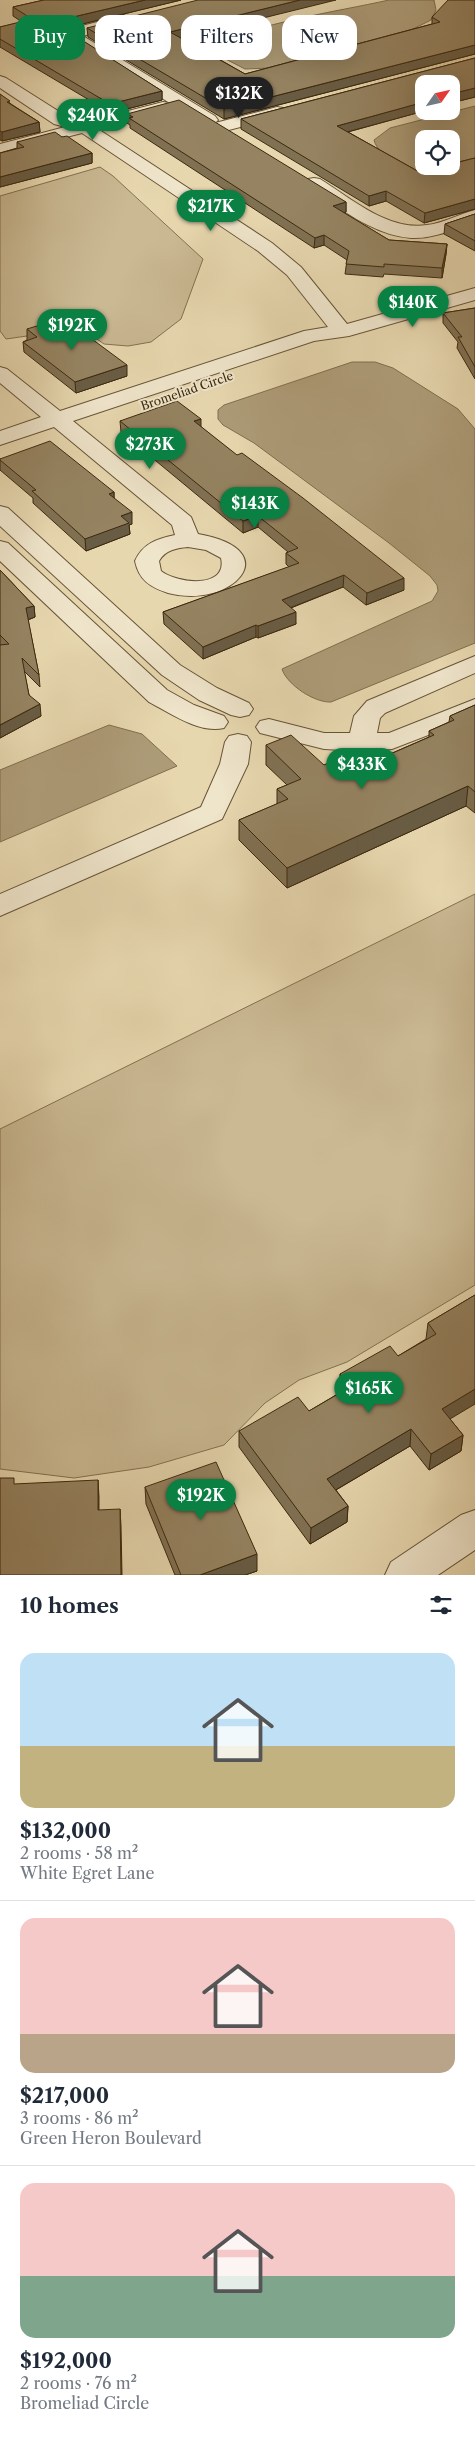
<!DOCTYPE html>
<html lang="en">
<head>
<meta charset="utf-8">
<style>
  :root { --surface:#fff; --page:#f2f2f3; --text:#1f2937; --muted:#747a83; --line:#e0e1e3; --accent:#0b8043 }
  body { margin:0; font-family:"Libre Caslon Text",serif; background:var(--page); color:var(--text); height:100vh; display:flex; flex-direction:column; font-size:19px; white-space:nowrap }
  * { box-sizing:border-box; margin:0 }
  p { font-size:16px; color:var(--muted) }
  .icon { flex:none; width:28px; height:28px; fill:none; stroke:currentColor; stroke-width:2; stroke-linecap:round; stroke-linejoin:round }
  .map { position:relative; height:1575px; overflow:hidden }
  .details { display:flex; flex-direction:column; background:var(--surface); flex:1 }
  .details>* { flex:none }
  .top-card { position:absolute; left:15px; top:15px; width:445px; height:45px; display:flex; gap:10px }
  .needle { width:32px; rotate:56deg }
  .buttons { position:absolute; left:415px; top:75px; display:grid; gap:10px }
  .buttons a { display:grid; place-items:center; width:45px; height:45px; border-radius:10px; background:var(--surface); box-shadow:0 5px 20px #0002; font-size:25px }
  .price { position:absolute; translate:-50% -42px; padding:0 11px; border-radius:18px; background:var(--accent); color:#fff; font-size:16px; line-height:32px; filter:drop-shadow(0 1px 2px #0008) }
  .price::after { content:''; position:absolute; left:50%; top:30px; width:15px; height:11px; margin-left:-8px; background:inherit; clip-path:polygon(0 0,100% 0,50% 100%) }
  .price.current { background:#222; color:#fff }
  ul { padding:0; list-style:none }
  li { display:grid; align-content:center; gap:10px; height:265px; padding:0 20px }
  li+li { border-top:1px solid var(--line) }
  li span { display:grid; place-items:center; height:155px; border-radius:15px; color:#555 }
  li>.icon { margin-inline-start:auto }
  span .icon { width:90px; height:90px; fill:#fffc; stroke-width:1 }
  li b { font-size:21px }
  h2 { display:flex; justify-content:space-between; align-items:center; height:60px; padding:0 20px; font-size:21px }
  .chip { padding:0 18px; border-radius:15px; background:var(--surface); box-shadow:0 5px 20px #0002; font-size:18px; line-height:45px }
  .chip.current { background:var(--accent); color:#fff }
  .map>svg:first-child { display:block }
</style>
</head>
<body>
<div class="map">
<svg width="475" height="1575" viewBox="0 0 475 1575">
  <rect width="100%" height="100%" fill="#e7d7af"/>
  <filter id="stains"><feTurbulence type="fractalNoise" baseFrequency=".004" numOctaves="4"/><feColorMatrix values="0 0 0 0 .2 0 0 0 0 .09 0 0 0 0 .02 0 0 0 .5 -.17"/></filter>
  <radialGradient id="worn" r=".72"><stop offset=".6" stop-color="#630" stop-opacity="0"/><stop offset="1" stop-color="#630" stop-opacity=".3"/></radialGradient>
  <!-- green -->
  <path fill="#cab993" stroke="#847150" d="M100 167 113 176 203 259 181 319 151 342 128 346 104 344 74 323H55L34 335 6 339 0 331V196Z
    M475 894V1285L347 1362 299 1380 265 1403 224 1445 149 1467 74 1478 0 1469V1129Z"/>
  <!-- water -->
  <path fill="#ad9c78" stroke="#806e4d" d="M389 0H434L436 10 431 20 405 33 270 68 245 69 212 52 209 47C257 23 335 12 389 0Z
    M475 106V161L451 166V139H424V166H450C442 168 433 172 426 171 409 171 378 157 374 140L390 128Z
    M352 362H375L393 368 458 409 475 429V643L331 702C315 703 287 685 282 669L432 601 438 591 437 585 430 576 389 543 254 443 223 425 218 419V410L224 405Z
    M109 725 142 734 177 766 0 842V770Z"/>
  <g fill="none" stroke-linecap="round" stroke-linejoin="round">
    <!-- minor casing -->
    <g stroke="#685436" stroke-width="2">
      <path id="minor" d="M124 15 132 20 129 23 83 36 215 116 218 120 215 123 277 107 283 108 285 112 283 116 221 132 215 131 212 127 215 124H203L65 37 74 28Z
        M0 76 6 78 66 116 85 122 163 102 169 103 171 107 169 111 98 129 272 243 301 267 347 324 475 288V300L349 336 314 341 73 421 191 517 198 534C289 550 231 610 168 593 150 587 139 580 135 561 143 543 157 539 175 535L172 525 54 427 0 445V431L41 417 0 383V367L7 369 60 411 304 331 328 327 287 275 258 251 82 133 0 154V144L65 127 54 124 0 88ZM188 547 206 550 221 558C228 589 178 584 161 571L159 561C165 550 177 548 188 547Z
        M314 178 320 179C352 199 388 231 427 225 444 223 459 214 475 210V222C455 229 433 239 411 238 372 235 339 207 308 187L305 183 308 179Z
        M0 506 8 508 180 665 217 688 249 703 253 709 249 715 240 717 231 715 199 700 162 675 0 526Z
        M0 541 8 543 167 690 194 705 224 716 228 722 224 728C200 734 170 713 149 702L0 561Z
        M475 656V673L385 713 380 718 377 733H389L475 699V717L392 749 361 751 324 749 260 733 256 727 260 721 269 719 324 733H350L354 716 367 701Z
        M238 734 247 736 251 742 248 764 222 819 0 916V894L201 807 220 764 225 742 229 736Z
        M475 1510V1550L438 1575H385L391 1562 461 1515Z"/>
    </g>
    <!-- minor -->
    <use href="#minor" fill="#efe5cb" fill-rule="evenodd"/>
  </g>
  <!-- wall -->
  <path fill="#807153" stroke="#3d290d" d="M44 0H181L74 26 68 32 162 91V100L111 113 0 47V27L22 22 13 16V7Z
    M475 0V54L224 119 88 37 87 28 182 38 245 74 432 24V17Z
    M475 58V97L451 103V84H424V111L348 132 421 173 445 166H451V164L475 158V209L424 223 386 201 369 206 241 129V119Z
    M0 94 11 104 39 122 40 132 2 141 0 140Z
    M127 114 346 202V212L344 213 389 240 447 244 446 254 442 278 384 274 383 277 345 274 347 260 324 245 314 248 130 128V125L127 123Z
    M62 137 92 153V163L0 187V153L17 148V142Z
    M475 214V251L444 234 445 224Z
    M475 308V379L457 348 458 342 443 323V313Z
    M27 329 127 376 76 393 24 352 23 342 27 340Z
    M120 421 201 427 404 590 366 605 343 587 291 608 296 624 258 638 256 637 203 659 164 624 163 612 289 567 286 564V553L288 552 258 527 243 533 121 432Z
    M0 459 114 492V498L132 524 129 525 130 534 86 551 33 503V498L0 470Z
    M0 570 34 606 35 617 28 620 39 675 40 687 24 671 29 695 41 716 0 738Z
    M475 705V813L466 806 287 888 239 840V820L277 804V789L287 785 266 765V745L324 765H365L429 737V731L449 722 450 716Z
    M475 1295 450 1419 463 1435 461 1451 429 1470 410 1446 336 1490 348 1506 347 1522 310 1544 239 1447V1431L309 1411 341 1392 339 1390 340 1374 398 1356 426 1339 428 1323Z
    M145 1487 257 1571 245 1575H175L146 1504Z"/>
  <!-- shaded-wall -->
  <path fill="#685c44" stroke="#3d290d" d="M145 0H181L74 26 63 37V28L73 17Z
    M300 0H336L170 41V32Z
    M475 45V54L224 119V109Z
    M475 88V97L451 103V94Z
    M162 91V100L111 113 110 104Z
    M424 102V111L336 135 337 126Z
    M39 122 40 132 2 141V132Z
    M92 153V163L0 187V177Z
    M386 191V201L369 206V196Z
    M475 199V209L424 223 425 213Z
    M346 202V212L333 216V206Z
    M324 235V245L314 248 315 238Z
    M447 244 446 254 442 278V268Z
    M127 365V376L76 393 75 382Z
    M201 419V430L194 421Z
    M114 492V504L109 494Z
    M132 512V524L129 525 130 534 86 551 85 539 121 516Z
    M258 516V527L243 533V521Z
    M344 575 343 587 282 611V600Z
    M404 578V590L366 605 367 593Z
    M34 606 35 617 27 620 26 608Z
    M296 612V624L258 638V626Z
    M256 625V637L203 659V647Z
    M40 704 41 716 0 738V725Z
    M468 786 466 806 287 888V868Z
    M475 1389V1404L440 1425 442 1409Z
    M411 1429 410 1446 327 1495V1479Z
    M463 1435 461 1451 429 1470 431 1454Z
    M98 1480 99 1497V1527L98 1510Z
    M348 1506 347 1522 310 1544 311 1528Z
    M120 1509 121 1526 122 1575H121Z
    M257 1554V1571L245 1575H200Z"/>
  <!-- building -->
  <path fill="#958361" stroke="#3d290d" d="M44 0H145L73 17 63 28 162 91 110 104 0 39V27L32 19 13 7Z
    M198 0H300L170 32 245 74 440 22 432 17 448 0H475V45L224 109 87 28Z
    M475 58V88L451 94V84H424V102L337 126 421 173 445 166H451V164L475 158V199L425 213 386 191 369 196 241 119Z
    M0 94 10 101 7 102 39 122 2 132 0 131Z
    M179 100 346 202 333 206 389 240 447 244 442 268 384 264V267L346 264 349 251 324 235 315 238 129 118 133 117 127 114Z
    M55 132 62 137 67 136 92 153 0 177V153L24 147 17 142Z
    M475 214V241L445 224Z
    M475 308V367L458 337H462L443 313Z
    M60 319 70 326 73 325 127 365 75 382 23 342 37 337 27 329Z
    M177 401 201 419 194 421 237 455 242 453 303 498 404 578 367 593 344 575 282 600 296 612 258 626 256 625 203 647 163 612 299 563 286 553 298 548 258 516 243 521 120 421Z
    M50 441 114 492 109 494 132 512 121 516 129 523 85 539 32 491 36 490 0 460V459Z
    M0 570 34 606 26 608 39 675 22 658 29 695 40 704 0 725V645L9 644 0 635Z
    M475 705V792L468 786 287 868 239 820 288 799 277 789 301 779 266 745 291 735 324 765 336 759 342 764 357 758 365 765 434 735 429 731 454 720 450 716Z
    M475 1295V1389L442 1409 463 1435 431 1454 411 1429 327 1479 348 1506 311 1528 239 1431 298 1397 309 1411 350 1387 340 1374 390 1346 398 1356 436 1334 428 1323Z
    M216 1462 257 1554 200 1575H181L145 1487Z
    M0 1478H14V1484L98 1480V1510L120 1509 121 1575H0Z"/>
  <g text-anchor="middle" stroke-width="4" stroke-linejoin="round" paint-order="stroke">
    <!-- far-street labels -->
    <g font-size="12" fill="#3d290d" stroke="#efe5cb">
      <text transform="translate(187 391) rotate(-19)" y="4">Bromeliad Circle</text>
    </g>
  </g>
  <rect width="100%" height="100%" filter="url(#stains)"/>
  <rect width="100%" height="100%" fill="url(#worn)"/>
</svg>
<div class="buttons">
<a><svg class="needle" viewBox="-14 -14 28 28"><path d="M0-13l5 13h-10z" fill="#e53935"/><path d="M0 13l5-13h-10z" fill="#747a83"/></svg></a>
<a><svg class="icon" aria-label="locate" viewBox="0 0 24 24"><circle cx="12" cy="12" r="6"/><path d="M12 2v4M12 18v4M2 12h4M18 12h4"/></svg></a>
</div>
<b class="price current" style="left:239px;top:119px">$132K</b>
<b class="price" style="left:93px;top:141px">$240K</b>
<b class="price" style="left:211px;top:232px">$217K</b>
<b class="price" style="left:413px;top:328px">$140K</b>
<b class="price" style="left:72px;top:351px">$192K</b>
<b class="price" style="left:150px;top:470px">$273K</b>
<b class="price" style="left:255px;top:529px">$143K</b>
<b class="price" style="left:362px;top:790px">$433K</b>
<b class="price" style="left:369px;top:1414px">$165K</b>
<b class="price" style="left:201px;top:1521px">$192K</b>
<div class="top-card">
<a class="chip current">Buy</a>
<a class="chip">Rent</a>
<a class="chip">Filters</a>
<a class="chip">New</a>
</div>
</div>
<section class="details">
<h2>10 homes<svg class="icon" aria-label="filters" viewBox="0 0 24 24"><path d="M4 7h16M4 17h16"/><circle cx="9" cy="7" r="2"/><circle cx="15" cy="17" r="2"/></svg></h2>
<ul>
<li><span style="background:linear-gradient(#bfe0f5 60%,#c2b280 0)"><svg class="icon" aria-label="home" viewBox="0 0 24 24"><path d="M3 11l9-7 9 7M6 9v11h12V9"/></svg></span><div><b>$132,000</b><p>2 rooms · 58 m²</p><p>White Egret Lane</p></div></li>
<li><span style="background:linear-gradient(#f6c9c9 75%,#b9a48a 0)"><svg class="icon" aria-label="home" viewBox="0 0 24 24"><path d="M3 11l9-7 9 7M6 9v11h12V9"/></svg></span><div><b>$217,000</b><p>3 rooms · 86 m²</p><p>Green Heron Boulevard</p></div></li>
<li><span style="background:linear-gradient(#f6c9c9 60%,#7fa58c 0)"><svg class="icon" aria-label="home" viewBox="0 0 24 24"><path d="M3 11l9-7 9 7M6 9v11h12V9"/></svg></span><div><b>$192,000</b><p>2 rooms · 76 m²</p><p>Bromeliad Circle</p></div></li>
</ul>
</section>
</body>
</html>
